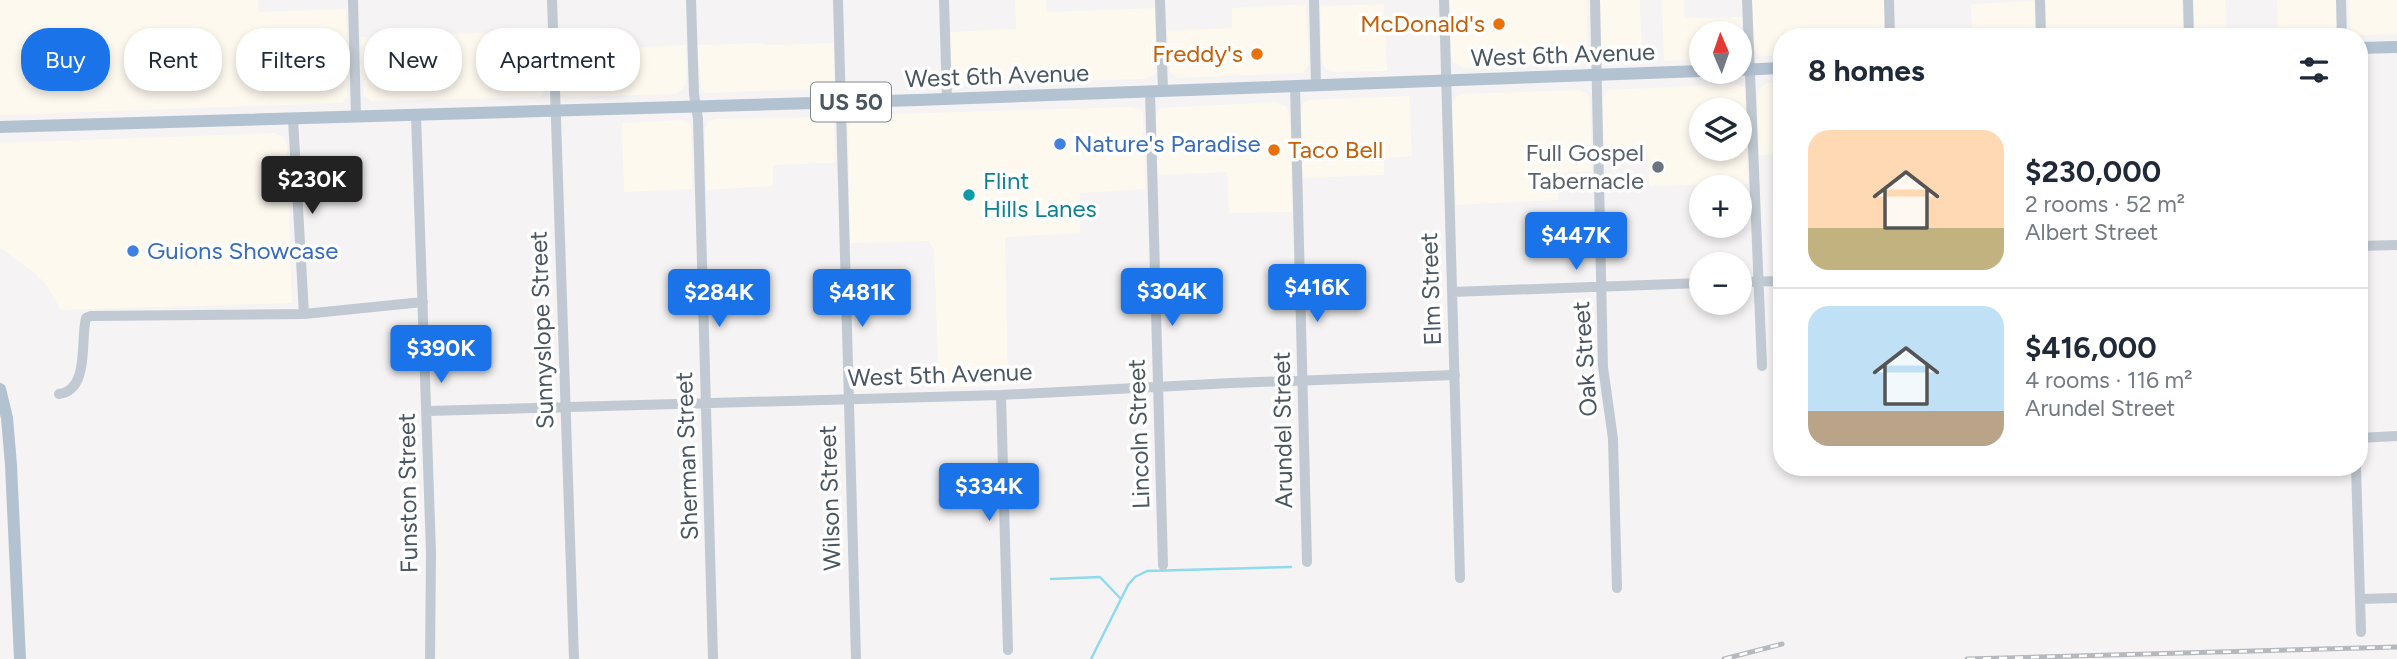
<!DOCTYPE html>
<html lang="en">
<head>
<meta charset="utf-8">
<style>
  :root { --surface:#fff; --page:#f2f2f3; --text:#1f2937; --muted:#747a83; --line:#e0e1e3; --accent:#1a73e8 }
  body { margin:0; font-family:Figtree,sans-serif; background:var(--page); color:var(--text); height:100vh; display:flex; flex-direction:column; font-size:26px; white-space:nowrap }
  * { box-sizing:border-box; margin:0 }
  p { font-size:23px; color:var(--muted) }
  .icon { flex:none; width:38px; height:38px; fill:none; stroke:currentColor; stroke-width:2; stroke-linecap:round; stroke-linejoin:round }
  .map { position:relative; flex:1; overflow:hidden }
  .details { position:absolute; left:1773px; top:28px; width:595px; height:448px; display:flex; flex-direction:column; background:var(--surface); border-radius:28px; box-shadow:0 4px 10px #0003 }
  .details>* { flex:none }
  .top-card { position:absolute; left:21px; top:28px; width:665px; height:63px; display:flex; gap:14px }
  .needle { width:46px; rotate:358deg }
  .fabs { position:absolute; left:1689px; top:21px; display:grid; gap:14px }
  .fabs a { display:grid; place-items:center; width:63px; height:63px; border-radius:50%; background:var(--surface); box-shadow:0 4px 10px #0003; font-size:35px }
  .price { position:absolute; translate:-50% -60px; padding:0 16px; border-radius:7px; background:var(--accent); color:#fff; font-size:23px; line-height:46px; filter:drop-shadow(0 2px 4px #0008) }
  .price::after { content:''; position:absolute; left:50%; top:42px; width:21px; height:16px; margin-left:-10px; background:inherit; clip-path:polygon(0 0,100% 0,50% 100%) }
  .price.selected { background:#222; color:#fff }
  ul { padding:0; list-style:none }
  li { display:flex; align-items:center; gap:21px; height:175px; padding:0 35px }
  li+li { border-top:2px solid var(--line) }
  li span { display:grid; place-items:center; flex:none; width:196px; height:140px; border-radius:21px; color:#555 }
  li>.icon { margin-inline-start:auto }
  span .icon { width:84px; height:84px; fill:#fffc; stroke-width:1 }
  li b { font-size:30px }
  h2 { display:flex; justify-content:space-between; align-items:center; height:84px; padding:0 35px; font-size:30px }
  .chip { padding:0 24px; border-radius:28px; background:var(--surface); box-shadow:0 4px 10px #0003; font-size:24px; line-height:63px }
  .chip.selected { background:var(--accent); color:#fff }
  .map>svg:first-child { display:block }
</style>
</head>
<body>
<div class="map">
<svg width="2397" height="659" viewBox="0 0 2397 659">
  <rect width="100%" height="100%" fill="#f5f3f3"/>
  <!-- commercial -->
  <path fill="#fdf9ef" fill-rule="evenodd" d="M0 0H258L259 12 346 9 347 97 342 103 0 115Z
    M1015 0H1046L1047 12 1155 8 1156 72 1151 77 1144 79 956 84 952 77 949 32 1016 29Z
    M1450 0H1587L1588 55 1586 61 1580 64 1464 68 1460 66 1453 62 1451 55Z
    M1600 0H1640L1642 62 1613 63 1603 58 1601 52Z
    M1662 0H1684L1685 18 1742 17 1743 53 1741 57 1740 33H1701V59L1664 61Z
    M1752 0H1884L1885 37H1782L1781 56H1760L1753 49Z
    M2045 0H2182L2183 33 2182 37H2047Z
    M2193 0H2225L2227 37 2197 36 2194 28Z
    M2277 0H2336V28L2328 35 2278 37Z
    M2349 0H2397V34L2359 35 2353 33 2350 27Z
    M2034 1 2035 37H1972L1971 4Z
    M1306 4 1309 64 1303 73 1178 78 1170 72 1167 31 1232 28V8Z
    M1384 4 1387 71 1333 72 1326 70 1322 62 1320 6Z
    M545 31 547 87 540 97 371 101 364 95 361 37Z
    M760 43 767 45 834 43V79L832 84 825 89 706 93 701 89 697 45Z
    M686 45V85L677 94 567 97 561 94 559 52Z
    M1781 82V154L1759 155 1758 98 1759 89 1767 83Z
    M1734 84 1744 87 1745 89 1748 184 1649 186 1647 149 1603 150 1602 100 1608 90ZM1701 110H1740V149H1701Z
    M1580 90 1587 93 1590 99 1592 171 1557 173 1558 200 1456 205 1452 105 1457 96 1463 94Z
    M1409 96 1412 156 1384 158V175L1302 178 1300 110 1303 103 1308 100Z
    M1276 102 1287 107 1290 119 1292 212 1229 213 1227 172 1157 175 1156 114 1161 108Z
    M1129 107 1140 109 1143 114 1145 189 1080 193V233L1005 237 1008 385 939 388 934 250 928 241 850 243 848 126 850 120 859 115Z
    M828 117 834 124 835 163 773 165V186L706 190 705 129 709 121 717 119Z
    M683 120 689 122 691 128 692 189 624 192 622 123Z
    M275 133 284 137 287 148 292 303 61 310 46 284 35 273 0 248V143Z"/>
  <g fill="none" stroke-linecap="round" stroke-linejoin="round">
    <!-- stream -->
    <path stroke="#90daee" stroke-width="2.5" d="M1051 579 1100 577 1120 598
      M1091 659 1128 585 1135 577 1147 571 1291 567"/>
    <!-- minor -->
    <path stroke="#c1cad2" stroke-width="10" d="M353 0 356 117
      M552 0 574 659
      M691 0 694 94 698 119 713 659
      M838 0 856 659
      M944 0 947 99
      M1160 0 1163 91
      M1314 0 1316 85
      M1444 0 1460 578
      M1595 0 1603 367 1613 439 1617 588
      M1747 0 1762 366
      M1889 0 1890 37
      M2040 0 2041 37
      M2188 0 2189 37
      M2341 0 2342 37
      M1295 86 1307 562
      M1150 91 1163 565
      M416 115 431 552 430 659
      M293 119 304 314
      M2359 246 2397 245
      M1740 282 1782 281
      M1452 292 1701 283
      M59 394C90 390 80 341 86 318L91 316 304 314 423 302
      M1001 395 1008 650
      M427 411 1001 395 1232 383 1455 375
      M2359 438 2397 436
      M2356 467 2361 632
      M2360 599 2397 598"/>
    <!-- major -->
    <path stroke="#b3c2d1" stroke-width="12" d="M2359 48 2397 47
      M1740 70 1782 68
      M0 127 918 100 1701 71
      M0 389 7 418 11 465 20 659"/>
    <!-- rail casing -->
    <g stroke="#b5b8bd" stroke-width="5">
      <path id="rail" d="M1724 659 1782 644
        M1967 659 2397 647"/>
    </g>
    <!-- rail -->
    <use href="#rail" stroke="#fff" stroke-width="2.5" stroke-dasharray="8" stroke-linecap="butt"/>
  </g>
  <!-- markers -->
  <g fill="#e8710a" stroke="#fff" stroke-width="2.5">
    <circle cx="1499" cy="24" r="7"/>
    <circle cx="1257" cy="54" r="7"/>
    <circle cx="1274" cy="150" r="7"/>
  </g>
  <g fill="#3f7fe0" stroke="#fff" stroke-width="2.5">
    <circle cx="1060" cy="144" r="7"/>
    <circle cx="133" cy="251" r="7"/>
  </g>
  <circle fill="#6b7280" stroke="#fff" stroke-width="2.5" cx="1658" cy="167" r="7"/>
  <circle fill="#0f9aa8" stroke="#fff" stroke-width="2.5" cx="969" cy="195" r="7"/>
  <g text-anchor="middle" stroke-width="7" stroke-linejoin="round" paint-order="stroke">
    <!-- shield labels -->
    <rect fill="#fff" stroke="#808990" stroke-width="2" x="811" y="82.5" width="80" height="39" rx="5"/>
    <g font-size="23" font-weight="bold" fill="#4a5661">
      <text x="851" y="110">US 50</text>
    </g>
    <!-- food labels -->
    <g font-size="24" fill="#c56008" stroke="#fff" text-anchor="end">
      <text x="1485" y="32">McDonald's</text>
      <text x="1243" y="62">Freddy's</text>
      <text x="1288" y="158" text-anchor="start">Taco Bell</text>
    </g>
    <!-- street labels -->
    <g font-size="24" fill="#4a5661" stroke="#fff">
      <text transform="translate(1563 55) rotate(-2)" y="8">West 6th Avenue</text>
      <text transform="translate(997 76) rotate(-2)" y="8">West 6th Avenue</text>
      <text transform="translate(1431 289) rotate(-92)" y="8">Elm Street</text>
      <text transform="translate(542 330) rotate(-92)" y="8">Sunnyslope Street</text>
      <text transform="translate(1585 359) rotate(-94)" y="8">Oak Street</text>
      <text transform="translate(940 375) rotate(-2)" y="8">West 5th Avenue</text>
      <text transform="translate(1283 430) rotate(-91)" y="8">Arundel Street</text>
      <text transform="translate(1139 434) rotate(-92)" y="8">Lincoln Street</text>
      <text transform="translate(687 456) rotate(-92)" y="8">Sherman Street</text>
      <text transform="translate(408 493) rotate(-91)" y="8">Funston Street</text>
      <text transform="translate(830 498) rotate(-92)" y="8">Wilson Street</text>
    </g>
    <!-- shop labels -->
    <g font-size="24" fill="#366cbe" stroke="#fff" text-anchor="start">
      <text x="1074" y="152">Nature's Paradise</text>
      <text x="147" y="259">Guions Showcase</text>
    </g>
    <!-- worship labels -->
    <g font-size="24" fill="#5b616d" stroke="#fff" text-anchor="end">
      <text x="1644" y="161">Full Gospel<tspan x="1644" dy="28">Tabernacle</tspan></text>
    </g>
    <!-- culture labels -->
    <g font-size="24" fill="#0d838f" stroke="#fff" text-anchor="start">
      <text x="983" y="189">Flint<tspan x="983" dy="28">Hills Lanes</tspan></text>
    </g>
  </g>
</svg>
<div class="fabs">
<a><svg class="needle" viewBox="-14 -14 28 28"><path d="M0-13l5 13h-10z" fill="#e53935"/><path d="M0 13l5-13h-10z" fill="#747a83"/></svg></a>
<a><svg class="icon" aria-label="layers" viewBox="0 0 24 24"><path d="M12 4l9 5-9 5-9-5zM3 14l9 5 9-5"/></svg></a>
<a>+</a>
<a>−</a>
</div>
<b class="price selected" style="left:312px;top:216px">$230K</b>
<b class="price" style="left:1576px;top:272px">$447K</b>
<b class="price" style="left:1317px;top:324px">$416K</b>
<b class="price" style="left:1172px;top:328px">$304K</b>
<b class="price" style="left:719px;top:329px">$284K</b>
<b class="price" style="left:862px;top:329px">$481K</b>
<b class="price" style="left:441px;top:385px">$390K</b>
<b class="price" style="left:989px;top:523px">$334K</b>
<div class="top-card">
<a class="chip selected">Buy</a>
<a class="chip">Rent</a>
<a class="chip">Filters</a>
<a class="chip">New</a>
<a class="chip">Apartment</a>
</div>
<section class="details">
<h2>8 homes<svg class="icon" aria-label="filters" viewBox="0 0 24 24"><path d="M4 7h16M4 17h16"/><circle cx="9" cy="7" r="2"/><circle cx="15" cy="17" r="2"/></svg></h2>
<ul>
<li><span style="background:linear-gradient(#ffd9b3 70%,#c2b280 0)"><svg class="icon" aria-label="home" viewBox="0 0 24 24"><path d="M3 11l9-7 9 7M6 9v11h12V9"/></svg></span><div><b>$230,000</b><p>2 rooms · 52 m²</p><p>Albert Street</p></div></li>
<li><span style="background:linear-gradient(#bfe0f5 75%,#b9a48a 0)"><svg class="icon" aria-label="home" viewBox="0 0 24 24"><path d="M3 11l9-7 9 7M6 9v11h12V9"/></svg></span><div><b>$416,000</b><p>4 rooms · 116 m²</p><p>Arundel Street</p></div></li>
</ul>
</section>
</div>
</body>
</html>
